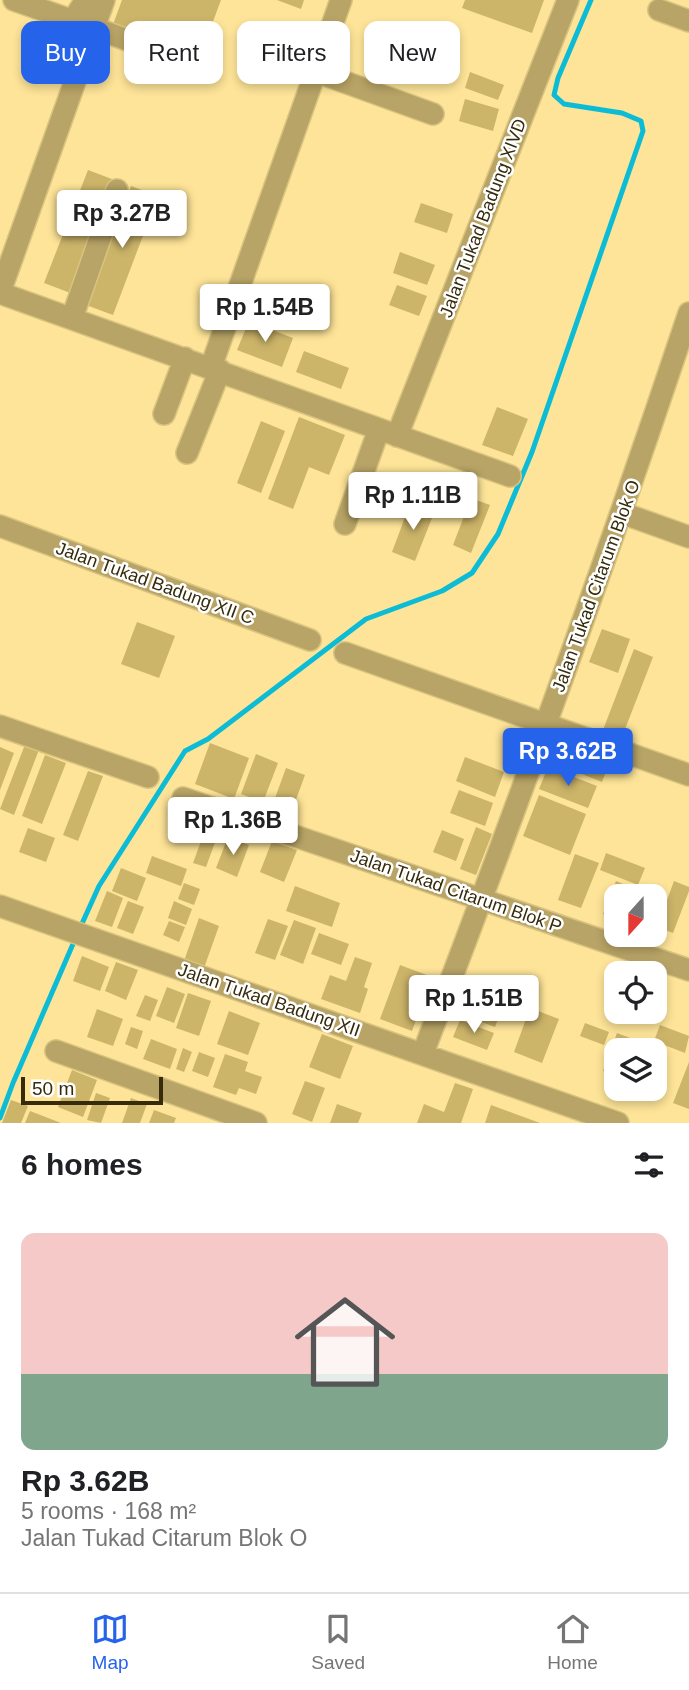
<!DOCTYPE html>
<html lang="en">
<head>
<meta charset="utf-8">
<style>
  :root { --surface:#fff; --page:#f6f6f6; --text:#202124; --muted:#757577; --line:#e0e0e0; --accent:#2563eb }
  body { margin:0; font-family:Helvetica,sans-serif; background:var(--page); color:var(--text); height:100vh; display:flex; flex-direction:column; font-size:26px; white-space:nowrap }
  * { box-sizing:border-box; margin:0 }
  p { font-size:23px; color:var(--muted) }
  .icon { flex:none; width:38px; height:38px; fill:none; stroke:currentColor; stroke-width:2; stroke-linecap:round; stroke-linejoin:round }
  .map { position:relative; height:1123px; overflow:hidden }
  .side { display:flex; flex-direction:column; background:var(--surface); flex:1 }
  .side>* { flex:none }
  .banner { position:absolute; left:21px; top:21px; width:648px; height:63px; display:flex; gap:14px }
  .needle { width:46px; rotate:201deg }
  .tools { position:absolute; left:604px; top:884px; display:grid; gap:14px }
  .tools a { display:grid; place-items:center; width:63px; height:63px; border-radius:14px; background:var(--surface); box-shadow:0 4px 10px #0003; font-size:35px }
  .scale { position:absolute; left:21px; bottom:18px; width:142px; box-sizing:border-box; padding-left:7px; border:4px solid #362c0c; border-top:0; font-size:19px; line-height:24px; white-space:nowrap; color:#362c0c; -webkit-text-stroke:5px #fff; paint-order:stroke }
  .price { position:absolute; translate:-50% -60px; padding:0 16px; border-radius:7px; background:#fff; color:#222; font-size:23px; line-height:46px; filter:drop-shadow(0 2px 4px #0008) }
  .price::after { content:''; position:absolute; left:50%; top:42px; width:21px; height:16px; margin-left:-10px; background:inherit; clip-path:polygon(0 0,100% 0,50% 100%) }
  .price.on { background:var(--accent); color:#fff }
  ul { padding:0; list-style:none }
  li { display:grid; align-content:center; gap:14px; height:371px; padding:0 21px }
  li span { display:grid; place-items:center; height:217px; border-radius:14px; color:#555 }
  li>.icon { margin-inline-start:auto }
  span .icon { width:126px; height:126px; fill:#fffc; stroke-width:1 }
  li b { font-size:30px }
  h2 { display:flex; justify-content:space-between; align-items:center; height:84px; padding:0 21px; font-size:30px }
  .pill { padding:0 24px; border-radius:14px; background:var(--surface); box-shadow:0 4px 10px #0003; font-size:24px; line-height:63px }
  .pill.on { background:var(--accent); color:#fff }
  .tabs { display:flex; justify-content:space-around; align-items:center; height:98px; border-top:2px solid var(--line); background:var(--surface); font-size:19px; color:var(--muted) }
  .tabs a { display:grid; justify-items:center; gap:4px }
  .tabs .on { color:var(--accent) }
  .map>svg:first-child { display:block }
</style>
</head>
<body>
<div class="map">
<svg width="689" height="1123" viewBox="0 0 689 1123">
  <rect width="100%" height="100%" fill="#fde498"/>
  <g fill="none" stroke-linecap="round" stroke-linejoin="round">
    <!-- stream -->
    <path stroke="#0cbbd5" stroke-width="5" d="M80 928 99 886 185 751 208 739 366 619 442 591 472 573 498 534 532 452 643 131 641 121 622 113 564 104 554 95 558 78 591 0
      M0 1118 13 1083 76 937"/>
  </g>
  <!-- building -->
  <path fill="#ccb469" d="M122 0H221L198 62 111 30Z
    M277 0H304L301 9Z
    M465 0H544L532 33 462 8Z
    M470 72 504 85 498 100 465 88Z
    M465 99 499 109 493 131 459 121Z
    M88 170 117 181 73 294 44 283Z
    M131 186 158 196 113 315 86 305Z
    M421 203 453 214 447 233 414 222Z
    M400 252 435 265 427 285 393 273Z
    M397 285 427 296 419 316 389 305Z
    M249 321 293 338 282 367 237 350Z
    M304 351 349 368 341 389 296 372Z
    M497 407 528 419 513 456 482 445Z
    M299 417 345 435 329 475 309 467 293 509 268 499Z
    M261 421 285 431 261 493 237 483Z
    M471 498 490 505 471 553 453 545Z
    M410 504 434 513 415 561 392 552Z
    M137 622 175 636 159 678 121 664Z
    M602 629 630 639 618 673 589 662Z
    M634 649 653 657 622 737 603 730Z
    M557 741 610 761 602 782 549 761Z
    M26 742 40 747 14 815 0 809Z
    M210 743 249 758 234 799 195 784Z
    M0 747 14 753 0 790Z
    M256 754 278 763 263 802 241 794Z
    M45 755 66 763 42 824 22 816Z
    M465 757 504 772 495 797 456 781Z
    M548 767 597 786 588 808 539 789Z
    M286 768 305 775 294 805 275 798Z
    M88 771 103 776 78 841 63 835Z
    M459 790 493 803 485 826 450 813Z
    M539 795 586 814 570 855 523 836Z
    M208 822 221 826 206 867 193 863Z
    M476 827 492 834 476 875 460 869Z
    M28 828 55 838 46 862 19 852Z
    M442 830 464 839 456 861 433 852Z
    M228 837 249 845 237 877 216 868Z
    M272 841 297 850 284 882 260 872Z
    M606 853 645 868 638 885 600 870Z
    M575 854 599 863 581 908 558 900Z
    M152 856 187 869 181 886 146 873Z
    M121 868 146 878 137 901 112 891Z
    M616 881 635 889 633 896H616V919L603 914Z
    M674 881 689 887V891L673 933 657 927Z
    M184 883 200 889 194 905 178 899Z
    M295 886 340 903 332 927 286 911Z
    M107 891 123 898 112 927 95 921Z
    M128 901 144 907 133 934 117 928Z
    M174 901 192 909 186 925 168 918Z
    M199 918 219 926 204 968 184 961Z
    M268 919 288 926 275 960 255 953Z
    M294 920 316 928 303 964 280 955Z
    M169 921 185 927 179 942 163 935Z
    M319 933 349 944 341 965 311 954Z
    M82 956 109 967 100 991 73 981Z
    M355 957 372 963 364 987 368 989 360 1013 321 999 330 975 346 981Z
    M116 962 138 970 126 1000 105 991Z
    M400 965 432 977 412 1031 380 1019Z
    M475 986 506 998 495 1027 463 1015Z
    M167 987 185 994 174 1023 156 1016Z
    M188 993 211 1001 199 1036 176 1028Z
    M145 995 158 1000 150 1021 136 1016Z
    M530 1008 559 1019 542 1063 514 1052Z
    M97 1009 123 1019 113 1046 87 1037Z
    M229 1011 260 1023 248 1055 217 1044Z
    M460 1020 494 1033 487 1050 453 1037Z
    M585 1023 609 1032 604 1045 580 1036Z
    M660 1025 689 1036 685 1053 654 1041Z
    M131 1027 143 1031 137 1049 125 1044Z
    M617 1033 638 1041 635 1050H616V1076L603 1071Z
    M322 1034 353 1046 340 1079 309 1067Z
    M151 1039 177 1049 170 1069 143 1059Z
    M183 1048 192 1052 184 1072 176 1069Z
    M199 1052 215 1058 208 1077 192 1071Z
    M225 1054 248 1062 245 1071 262 1077 256 1094 239 1088 236 1095 213 1087Z
    M689 1062V1109L673 1103Z
    M72 1070 97 1080 83 1117 58 1107Z
    M305 1081 325 1088 312 1122 292 1114Z
    M455 1083 473 1089 461 1123H417L424 1104 444 1112Z
    M96 1093 110 1098 101 1123 87 1120Z
    M131 1098 147 1104 140 1123H122Z
    M11 1100 28 1106 21 1123H2Z
    M337 1104 362 1113 358 1123H330Z
    M491 1105 540 1123H485Z
    M154 1110 176 1118 174 1123H149Z
    M30 1111 61 1123H25Z"/>
  <g fill="none" stroke-linecap="round" stroke-linejoin="round">
    <!-- minor casing -->
    <g stroke="#d9c37f" stroke-width="24">
      <path id="minor" d="M14 0 68 19 75 17 82 6 87 4 101 9
        M659 10 689 21
        M95 28 189 63
        M314 71 433 114
        M0 292 104 0
        M0 293 510 476
        M72 318 117 190
        M211 367 341 0
        M164 414 185 358
        M397 436 568 0
        M187 453 220 370
        M622 513 689 537
        M345 524 379 429
        M0 526 310 640
        M345 653 689 775
        M0 726 148 777
        M183 798 689 970
        M0 906 618 1123
        M56 1051 256 1123
        M423 1053C517 808 606 562 689 313"/>
    </g>
    <!-- minor -->
    <use href="#minor" stroke="#b8a466" stroke-width="21"/>
  </g>
  <g text-anchor="middle" stroke-width="5" stroke-linejoin="round" paint-order="stroke">
    <!-- street labels -->
    <g font-size="18" fill="#362c0c" stroke="#fff">
      <text transform="translate(483 218) rotate(-69)" y="6">Jalan Tukad Badung XIVD</text>
      <text transform="translate(155 583) rotate(20)" y="6">Jalan Tukad Badung XII C</text>
      <text transform="translate(596 586) rotate(-70)" y="6">Jalan Tukad Citarum Blok O</text>
      <text transform="translate(456 891) rotate(19)" y="6">Jalan Tukad Citarum Blok P</text>
      <text transform="translate(269 1000) rotate(19)" y="6">Jalan Tukad Badung XII</text>
    </g>
  </g>
</svg>
<div class="tools">
<a><svg class="needle" viewBox="-14 -14 28 28"><path d="M0-13l5 13h-10z" fill="#e53935"/><path d="M0 13l5-13h-10z" fill="#757577"/></svg></a>
<a><svg class="icon" aria-label="locate" viewBox="0 0 24 24"><circle cx="12" cy="12" r="6"/><path d="M12 2v4M12 18v4M2 12h4M18 12h4"/></svg></a>
<a><svg class="icon" aria-label="layers" viewBox="0 0 24 24"><path d="M12 4l9 5-9 5-9-5zM3 14l9 5 9-5"/></svg></a>
</div>
<div class="scale">50 m</div>
<b class="price" style="left:122px;top:250px">Rp 3.27B</b>
<b class="price" style="left:265px;top:344px">Rp 1.54B</b>
<b class="price" style="left:413px;top:532px">Rp 1.11B</b>
<b class="price on" style="left:568px;top:788px">Rp 3.62B</b>
<b class="price" style="left:233px;top:857px">Rp 1.36B</b>
<b class="price" style="left:474px;top:1035px">Rp 1.51B</b>
<div class="banner">
<a class="pill on">Buy</a>
<a class="pill">Rent</a>
<a class="pill">Filters</a>
<a class="pill">New</a>
</div>
</div>
<section class="side">
<h2>6 homes<svg class="icon" aria-label="filters" viewBox="0 0 24 24"><path d="M4 7h16M4 17h16"/><circle cx="9" cy="7" r="2"/><circle cx="15" cy="17" r="2"/></svg></h2>
<ul>
<li><span style="background:linear-gradient(#f6c9c9 65%,#7fa58c 0)"><svg class="icon" aria-label="home" viewBox="0 0 24 24"><path d="M3 11l9-7 9 7M6 9v11h12V9"/></svg></span><div><b>Rp 3.62B</b><p>5 rooms · 168 m²</p><p>Jalan Tukad Citarum Blok O</p></div></li>
</ul>
</section>
<nav class="tabs">
<a class="on"><svg class="icon" aria-label="map" viewBox="0 0 24 24"><path d="M3 6l6-2 6 2 6-2v14l-6 2-6-2-6 2zM9 4v14M15 6v14"/></svg>Map</a>
<a><svg class="icon" aria-label="saved" viewBox="0 0 24 24"><path d="M7 4h10v16l-5-4-5 4z"/></svg>Saved</a>
<a><svg class="icon" aria-label="home" viewBox="0 0 24 24"><path d="M3 11l9-7 9 7M6 9v11h12V9"/></svg>Home</a>
</nav>
</body>
</html>
